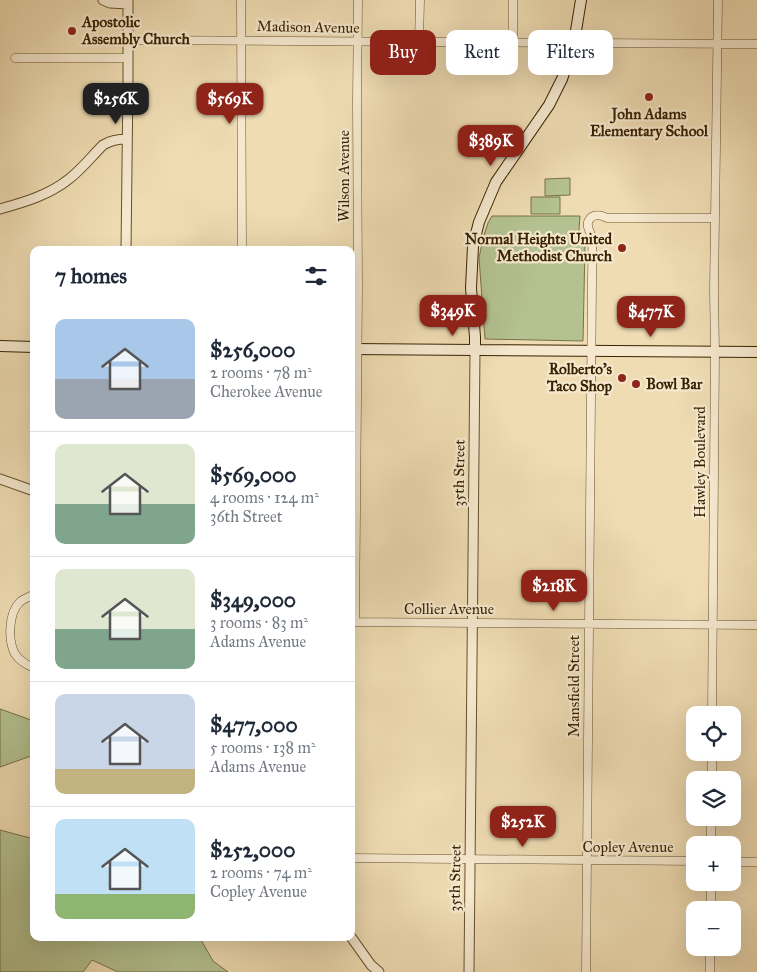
<!DOCTYPE html>
<html lang="en">
<head>
<meta charset="utf-8">
<style>
  :root { --surface:#fff; --page:#f2f2f3; --text:#1f2937; --muted:#747a83; --line:#e0e1e3; --accent:#8f2418 }
  body { margin:0; font-family:"IM FELL Great Primer",serif; background:var(--page); color:var(--text); height:100vh; display:flex; flex-direction:column; font-size:19px; white-space:nowrap }
  * { box-sizing:border-box; margin:0 }
  p { font-size:16px; color:var(--muted) }
  .icon { flex:none; width:28px; height:28px; fill:none; stroke:currentColor; stroke-width:2; stroke-linecap:round; stroke-linejoin:round }
  .map { position:relative; flex:1; overflow:hidden }
  .side { position:absolute; left:30px; top:246px; width:325px; height:695px; display:flex; flex-direction:column; background:var(--surface); border-radius:10px; box-shadow:0 5px 20px #0002 }
  .side>* { flex:none }
  .top-card { position:absolute; left:370px; top:30px; width:311px; height:45px; display:flex; gap:10px }
  .buttons { position:absolute; left:686px; top:706px; display:grid; gap:10px }
  .buttons a { display:grid; place-items:center; width:55px; height:55px; border-radius:10px; background:var(--surface); box-shadow:0 5px 20px #0002; font-size:25px }
  .price { position:absolute; translate:-50% -42px; padding:0 11px; border-radius:10px; background:var(--accent); color:#fff; font-size:16px; line-height:32px; filter:drop-shadow(0 1px 2px #0008) }
  .price::after { content:''; position:absolute; left:50%; top:30px; width:15px; height:11px; margin-left:-8px; background:inherit; clip-path:polygon(0 0,100% 0,50% 100%) }
  .price.active { background:#222; color:#fff }
  ul { padding:0; list-style:none }
  li { display:flex; align-items:center; gap:15px; height:125px; padding:0 25px }
  li+li { border-top:1px solid var(--line) }
  li span { display:grid; place-items:center; flex:none; width:140px; height:100px; border-radius:10px; color:#555 }
  li>.icon { margin-inline-start:auto }
  span .icon { width:60px; height:60px; fill:#fffc; stroke-width:1 }
  li b { font-size:21px }
  h2 { display:flex; justify-content:space-between; align-items:center; height:60px; padding:0 25px; font-size:21px }
  .chip { padding:0 18px; border-radius:10px; background:var(--surface); box-shadow:0 5px 20px #0002; font-size:18px; line-height:45px }
  .chip.active { background:var(--accent); color:#fff }
  .map>svg:first-child { display:block }
</style>
</head>
<body>
<div class="map">
<svg width="757" height="972" viewBox="0 0 757 972">
  <rect width="100%" height="100%" fill="#efdcb3"/>
  <filter id="stains"><feTurbulence type="fractalNoise" baseFrequency=".004" numOctaves="4"/><feColorMatrix values="0 0 0 0 .2 0 0 0 0 .09 0 0 0 0 .02 0 0 0 .5 -.17"/></filter>
  <radialGradient id="worn" r=".72"><stop offset=".6" stop-color="#630" stop-opacity="0"/><stop offset="1" stop-color="#630" stop-opacity=".3"/></radialGradient>
  <!-- green -->
  <path fill="#b4c291" stroke="#767248" d="M570 178V195L545 196V179Z
    M531 197H560V214H531Z
    M492 216H580L579 229 585 246 583 341 485 339 479 258 483 238 488 223Z
    M0 709 34 721V755L0 767Z
    M0 830 34 839V938H200L213 961 228 972H118L92 960 83 972H0Z"/>
  <g fill="none" stroke-linecap="round" stroke-linejoin="round">
    <!-- minor casing -->
    <g stroke="#66502d" stroke-width="9">
      <path id="minor" d="M241 0 242 250
        M513 0V42
        M128 40 757 44
        M419 42 420 0
        M15 58H128
        M34 594C30 597 23 599 20 602 8 613 8 641 15 654 19 660 27 665 34 668
        M352 622 757 625
        M355 622 358 288 357 102 358 0
        M712 715 715 352 714 290 718 0
        M712 780V752
        M711 845V818
        M351 858 695 861
        M732 862H757
        M711 910V882
        M586 972 592 282C592 268 593 253 592 238 591 232 585 226 589 220 593 213 601 215 607 218H715
        M710 972V948"/>
    </g>
    <!-- tertiary casing -->
    <g stroke="#66502d" stroke-width="11">
      <path id="tertiary" d="M103 0 110 3 128 4
        M0 209C25 202 49 195 69 179 82 169 91 157 103 145 111 140 118 139 127 139
        M126 250 128 82V0
        M0 479 34 491
        M351 937 371 965 379 972
        M469 972 475 350"/>
    </g>
    <!-- secondary casing -->
    <g stroke="#392200" stroke-width="12">
      <path id="secondary" d="M0 346 34 347
        M351 349 757 352
        M475 350V337L471 288 473 246 479 222 496 182 549 105 562 79 574 43 581 0"/>
    </g>
    <!-- minor -->
    <use href="#minor" stroke="#f5e8ce" stroke-width="8"/>
    <!-- tertiary -->
    <use href="#tertiary" stroke="#f5e8ce" stroke-width="9"/>
    <!-- secondary -->
    <use href="#secondary" stroke="#f5e8ce" stroke-width="10"/>
  </g>
  <!-- markers -->
  <g fill="#8f2418" stroke="#f5e8ce" stroke-width="2">
    <circle cx="72" cy="31" r="5"/>
    <circle cx="649" cy="97" r="5"/>
    <circle cx="622" cy="248" r="5"/>
    <circle cx="622" cy="378" r="5"/>
    <circle cx="636" cy="384" r="5"/>
  </g>
  <g text-anchor="middle" stroke-width="4.5" stroke-linejoin="round" paint-order="stroke">
    <!-- poi labels -->
    <g font-size="15" font-weight="bold" fill="#392200" stroke="#f5e8ce" text-anchor="start">
      <text x="82" y="27">Apostolic<tspan x="82" dy="17">Assembly Church</tspan></text>
      <text x="649" y="119" text-anchor="middle">John Adams<tspan x="649" dy="17">Elementary School</tspan></text>
      <text x="612" y="244" text-anchor="end">Normal Heights United<tspan x="612" dy="17">Methodist Church</tspan></text>
      <text x="612" y="374" text-anchor="end">Rolberto's<tspan x="612" dy="17">Taco Shop</tspan></text>
      <text x="646" y="389">Bowl Bar</text>
    </g>
    <!-- street labels -->
    <g font-size="15" fill="#392200" stroke="#f5e8ce">
      <text transform="translate(308 27) rotate(1)" y="5">Madison Avenue</text>
      <text transform="translate(344 176) rotate(-90)" y="5">Wilson Avenue</text>
      <text transform="translate(700 462) rotate(-90)" y="5">Hawley Boulevard</text>
      <text transform="translate(459 473) rotate(-89)" y="5">35th Street</text>
      <text x="449" y="614">Collier Avenue</text>
      <text transform="translate(574 686) rotate(-90)" y="5">Mansfield Street</text>
      <text x="628" y="852">Copley Avenue</text>
      <text transform="translate(455 878) rotate(-89)" y="5">35th Street</text>
    </g>
  </g>
  <rect width="100%" height="100%" filter="url(#stains)"/>
  <rect width="100%" height="100%" fill="url(#worn)"/>
</svg>
<div class="buttons">
<a><svg class="icon" aria-label="locate" viewBox="0 0 24 24"><circle cx="12" cy="12" r="6"/><path d="M12 2v4M12 18v4M2 12h4M18 12h4"/></svg></a>
<a><svg class="icon" aria-label="layers" viewBox="0 0 24 24"><path d="M12 4l9 5-9 5-9-5zM3 14l9 5 9-5"/></svg></a>
<a>+</a>
<a>−</a>
</div>
<b class="price active" style="left:116px;top:125px">$256K</b>
<b class="price" style="left:230px;top:125px">$569K</b>
<b class="price" style="left:491px;top:167px">$389K</b>
<b class="price" style="left:453px;top:337px">$349K</b>
<b class="price" style="left:651px;top:338px">$477K</b>
<b class="price" style="left:554px;top:612px">$218K</b>
<b class="price" style="left:523px;top:848px">$252K</b>
<div class="top-card">
<a class="chip active">Buy</a>
<a class="chip">Rent</a>
<a class="chip">Filters</a>
</div>
<section class="side">
<h2>7 homes<svg class="icon" aria-label="filters" viewBox="0 0 24 24"><path d="M4 7h16M4 17h16"/><circle cx="9" cy="7" r="2"/><circle cx="15" cy="17" r="2"/></svg></h2>
<ul>
<li><span style="background:linear-gradient(#a9c7e8 60%,#9aa5b1 0)"><svg class="icon" aria-label="home" viewBox="0 0 24 24"><path d="M3 11l9-7 9 7M6 9v11h12V9"/></svg></span><div><b>$256,000</b><p>2 rooms · 78 m²</p><p>Cherokee Avenue</p></div></li>
<li><span style="background:linear-gradient(#dfe7d0 60%,#7fa58c 0)"><svg class="icon" aria-label="home" viewBox="0 0 24 24"><path d="M3 11l9-7 9 7M6 9v11h12V9"/></svg></span><div><b>$569,000</b><p>4 rooms · 124 m²</p><p>36th Street</p></div></li>
<li><span style="background:linear-gradient(#dfe7d0 60%,#7fa58c 0)"><svg class="icon" aria-label="home" viewBox="0 0 24 24"><path d="M3 11l9-7 9 7M6 9v11h12V9"/></svg></span><div><b>$349,000</b><p>3 rooms · 83 m²</p><p>Adams Avenue</p></div></li>
<li><span style="background:linear-gradient(#c9d6e8 75%,#c2b280 0)"><svg class="icon" aria-label="home" viewBox="0 0 24 24"><path d="M3 11l9-7 9 7M6 9v11h12V9"/></svg></span><div><b>$477,000</b><p>5 rooms · 138 m²</p><p>Adams Avenue</p></div></li>
<li><span style="background:linear-gradient(#bfe0f5 75%,#8fb573 0)"><svg class="icon" aria-label="home" viewBox="0 0 24 24"><path d="M3 11l9-7 9 7M6 9v11h12V9"/></svg></span><div><b>$252,000</b><p>2 rooms · 74 m²</p><p>Copley Avenue</p></div></li>
</ul>
</section>
</div>
</body>
</html>
